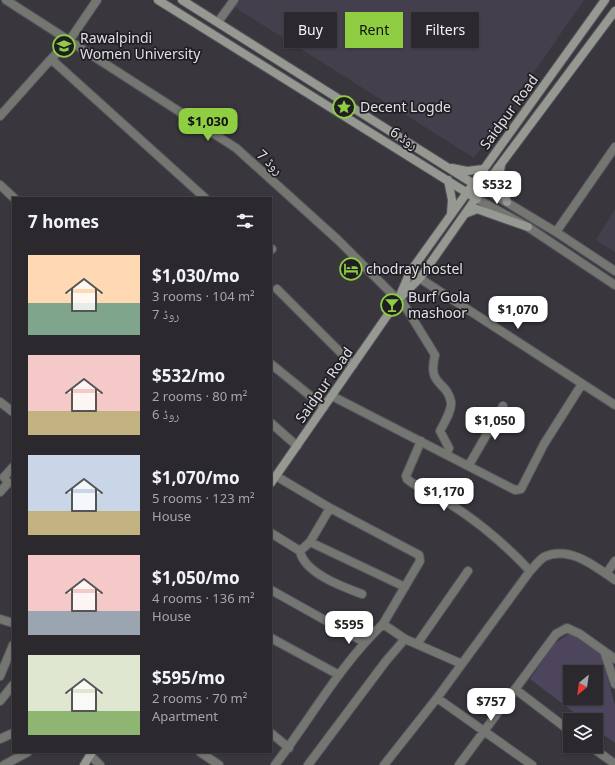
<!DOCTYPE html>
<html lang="en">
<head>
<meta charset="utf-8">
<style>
  :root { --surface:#2b282e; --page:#333036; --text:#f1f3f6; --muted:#a6a6aa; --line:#47444a; --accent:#8fcd42 }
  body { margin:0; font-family:"Noto Sans","Noto Naskh Arabic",sans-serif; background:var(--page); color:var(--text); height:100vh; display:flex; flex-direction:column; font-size:15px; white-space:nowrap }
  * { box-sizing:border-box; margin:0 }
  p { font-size:13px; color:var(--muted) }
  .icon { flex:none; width:22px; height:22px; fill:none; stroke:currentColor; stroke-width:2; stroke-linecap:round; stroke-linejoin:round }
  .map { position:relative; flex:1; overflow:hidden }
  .sheet { position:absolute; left:12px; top:197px; width:260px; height:556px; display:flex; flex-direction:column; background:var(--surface); border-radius:0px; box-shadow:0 1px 3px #0004,0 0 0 1px var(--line) }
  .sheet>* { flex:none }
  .hud { position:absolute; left:284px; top:12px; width:271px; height:36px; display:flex; gap:8px }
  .needle { width:26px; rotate:209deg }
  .fabs { position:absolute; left:563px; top:665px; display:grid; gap:8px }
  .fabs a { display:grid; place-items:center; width:40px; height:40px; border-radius:0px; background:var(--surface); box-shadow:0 1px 3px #0004,0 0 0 1px var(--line); font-size:20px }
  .price { position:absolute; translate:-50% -34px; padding:0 9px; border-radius:8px; background:#fff; color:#222; font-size:13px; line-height:26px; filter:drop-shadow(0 1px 2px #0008) }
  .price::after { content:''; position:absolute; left:50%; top:24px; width:12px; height:9px; margin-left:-6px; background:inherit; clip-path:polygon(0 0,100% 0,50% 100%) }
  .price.current { background:var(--accent); color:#111 }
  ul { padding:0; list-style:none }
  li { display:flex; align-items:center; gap:12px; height:100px; padding:0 16px }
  li span { display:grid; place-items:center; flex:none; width:112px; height:80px; border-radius:0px; color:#555 }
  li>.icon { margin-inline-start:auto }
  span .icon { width:48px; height:48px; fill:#fffc; stroke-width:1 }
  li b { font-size:17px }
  h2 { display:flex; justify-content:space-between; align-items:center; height:48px; padding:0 16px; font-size:17px }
  .chip { padding:0 14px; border-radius:0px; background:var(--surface); box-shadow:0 1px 3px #0004,0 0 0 1px var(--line); font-size:14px; line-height:36px }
  .chip.current { background:var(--accent); color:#111 }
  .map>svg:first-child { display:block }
</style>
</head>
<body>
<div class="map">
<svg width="615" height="765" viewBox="0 0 615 765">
  <rect width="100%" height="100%" fill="#39363e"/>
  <!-- built -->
  <path fill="#443f4d" d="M230 0H584L474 158 228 3Z
    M615 209V252L596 240Z"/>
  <!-- green -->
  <path fill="#4d455b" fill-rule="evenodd" d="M570 633 600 650 615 705V743L596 729V720H584L530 679 554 644ZM570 672H596V698H570Z"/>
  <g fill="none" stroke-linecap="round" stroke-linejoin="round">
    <!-- street casing -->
    <g stroke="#57545c" stroke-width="10">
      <path id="street" d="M6 0 236 148 338 240 398 300
        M97 0 69 41 51 59 205 198
        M218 22 234 0
        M0 116 51 59
        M0 185 14 198
        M483 188 556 232 615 271
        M477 199 528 227 615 285
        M556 232 615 147
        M271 250 272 249
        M410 272 615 405
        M277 289 353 365
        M400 298 435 355C427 387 447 380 451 402 452 411 444 423 440 431L449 448 447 454
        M271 364 324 407
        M332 396 515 490 521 489 544 444 582 384
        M0 402 13 412
        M271 423 297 446
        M421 441 406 476 407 479C418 489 435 494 447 502 479 522 505 544 530 571
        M469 465 503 406
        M276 476 330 508 419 555 420 561 383 624
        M0 492 8 483 4 477 13 467
        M271 533 300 551 310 542 405 587
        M310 542 330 508
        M300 551C304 573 343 587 362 594
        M606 574 615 561
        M271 590 364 642
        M0 619 13 623
        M271 638 339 675
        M417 644 468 571
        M604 651 615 684
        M0 676 13 645
        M515 689 570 731
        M437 698 532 765
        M0 701 13 685
        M271 733 289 748
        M0 739 13 733
        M590 746 615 764
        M200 752 219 765
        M90 755 100 765
        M4 765 28 752
        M275 765C311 718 340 665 383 624L405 639 462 664
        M308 765 386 661 405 639
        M384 765 437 698 530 571C534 567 539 560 544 557 569 545 595 566 615 580
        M459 765 556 634 567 628 580 634 615 659"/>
    </g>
    <!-- secondary casing -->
    <g stroke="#57545c" stroke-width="10">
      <path id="secondary" d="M158 0 477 199
        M182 0 477 186
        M501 165 499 178 507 202
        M452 168 467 171 484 169
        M448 180 452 200 451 214
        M467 213 477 209 528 227
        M401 297 420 278 483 188 615 11
        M271 483 398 300 410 272 605 0
        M84 765 92 752"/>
    </g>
    <!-- street -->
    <use href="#street" stroke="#747672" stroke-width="8"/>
    <!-- secondary -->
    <use href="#secondary" stroke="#959992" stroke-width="8"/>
  </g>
  <!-- icons -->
  <defs>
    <g id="university-ring" transform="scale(1.15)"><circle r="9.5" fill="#201e22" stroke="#8fcd42" stroke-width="1.5"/><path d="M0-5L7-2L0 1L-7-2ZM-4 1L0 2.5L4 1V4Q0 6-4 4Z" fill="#8fcd42"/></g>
    <g id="sight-ring" transform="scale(1.15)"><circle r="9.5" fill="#201e22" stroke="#8fcd42" stroke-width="1.5"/><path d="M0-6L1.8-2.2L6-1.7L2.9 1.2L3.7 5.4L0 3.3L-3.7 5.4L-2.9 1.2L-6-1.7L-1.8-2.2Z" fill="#8fcd42"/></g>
    <g id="hotel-ring" transform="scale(1.15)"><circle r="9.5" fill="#201e22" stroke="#8fcd42" stroke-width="1.5"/><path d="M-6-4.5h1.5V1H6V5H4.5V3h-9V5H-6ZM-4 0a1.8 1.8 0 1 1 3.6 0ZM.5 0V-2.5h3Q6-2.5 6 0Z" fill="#8fcd42"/></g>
    <g id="bar-ring" transform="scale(1.15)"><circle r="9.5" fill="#201e22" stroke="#8fcd42" stroke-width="1.5"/><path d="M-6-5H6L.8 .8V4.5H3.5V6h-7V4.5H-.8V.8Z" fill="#8fcd42"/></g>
  </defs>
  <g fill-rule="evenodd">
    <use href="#university-ring" x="64" y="46"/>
    <use href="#sight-ring" x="344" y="107"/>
    <use href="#hotel-ring" x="351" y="269"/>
    <use href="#bar-ring" x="392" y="305"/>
  </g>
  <g text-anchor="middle" stroke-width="3.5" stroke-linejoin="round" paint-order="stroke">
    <!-- poi labels -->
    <g font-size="14" fill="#e1dfe5" stroke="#201e22" text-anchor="start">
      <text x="80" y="43">Rawalpindi<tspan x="80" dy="16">Women University</tspan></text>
      <text x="360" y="112">Decent Logde</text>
      <text x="366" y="274">chodray hostel</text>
      <text x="408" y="302">Burf Gola<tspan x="408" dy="16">mashoor</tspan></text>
    </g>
    <!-- street labels -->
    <g font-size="14" fill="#e1dfe5" stroke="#201e22">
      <text transform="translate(509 112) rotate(-54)" y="5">Saidpur Road</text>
      <text transform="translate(404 138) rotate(32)" y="5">روڈ 6</text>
      <text transform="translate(270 162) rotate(42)" y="5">روڈ 7</text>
      <text transform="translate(324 385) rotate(-55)" y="5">Saidpur Road</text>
    </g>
  </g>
</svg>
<div class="fabs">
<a><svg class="needle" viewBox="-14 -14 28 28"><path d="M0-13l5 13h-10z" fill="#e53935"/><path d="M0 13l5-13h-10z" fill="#a6a6aa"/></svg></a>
<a><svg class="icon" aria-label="layers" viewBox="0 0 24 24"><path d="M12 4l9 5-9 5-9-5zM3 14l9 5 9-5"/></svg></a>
</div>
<b class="price current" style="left:208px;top:142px">$1,030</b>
<b class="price" style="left:497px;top:205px">$532</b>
<b class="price" style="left:518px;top:330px">$1,070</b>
<b class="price" style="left:495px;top:441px">$1,050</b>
<b class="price" style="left:444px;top:512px">$1,170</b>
<b class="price" style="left:349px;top:645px">$595</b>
<b class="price" style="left:491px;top:722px">$757</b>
<div class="hud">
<a class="chip">Buy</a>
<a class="chip current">Rent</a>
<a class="chip">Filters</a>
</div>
<section class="sheet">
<h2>7 homes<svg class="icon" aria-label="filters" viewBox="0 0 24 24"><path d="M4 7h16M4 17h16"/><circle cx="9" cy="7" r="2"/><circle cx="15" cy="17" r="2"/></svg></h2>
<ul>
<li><span style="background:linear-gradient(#ffd9b3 60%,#7fa58c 0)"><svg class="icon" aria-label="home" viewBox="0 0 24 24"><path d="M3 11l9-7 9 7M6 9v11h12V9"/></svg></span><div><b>$1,030/mo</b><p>3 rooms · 104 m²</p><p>روڈ 7</p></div></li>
<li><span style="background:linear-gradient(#f6c9c9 70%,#c2b280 0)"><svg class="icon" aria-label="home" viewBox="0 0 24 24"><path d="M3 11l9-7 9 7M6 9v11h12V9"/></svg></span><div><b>$532/mo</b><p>2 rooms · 80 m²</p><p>روڈ 6</p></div></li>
<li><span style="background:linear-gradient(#c9d6e8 70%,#c2b280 0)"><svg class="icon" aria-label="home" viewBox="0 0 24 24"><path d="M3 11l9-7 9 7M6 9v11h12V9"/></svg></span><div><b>$1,070/mo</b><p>5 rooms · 123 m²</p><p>House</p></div></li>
<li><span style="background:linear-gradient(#f6c9c9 70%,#9aa5b1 0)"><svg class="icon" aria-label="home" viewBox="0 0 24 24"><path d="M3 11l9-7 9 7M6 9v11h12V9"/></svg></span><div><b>$1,050/mo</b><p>4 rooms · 136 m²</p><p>House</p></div></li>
<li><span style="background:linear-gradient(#dfe7d0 70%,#8fb573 0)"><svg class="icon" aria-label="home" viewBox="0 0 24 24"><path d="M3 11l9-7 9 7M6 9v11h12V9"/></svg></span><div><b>$595/mo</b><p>2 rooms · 70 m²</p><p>Apartment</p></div></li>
</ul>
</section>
</div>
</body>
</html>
